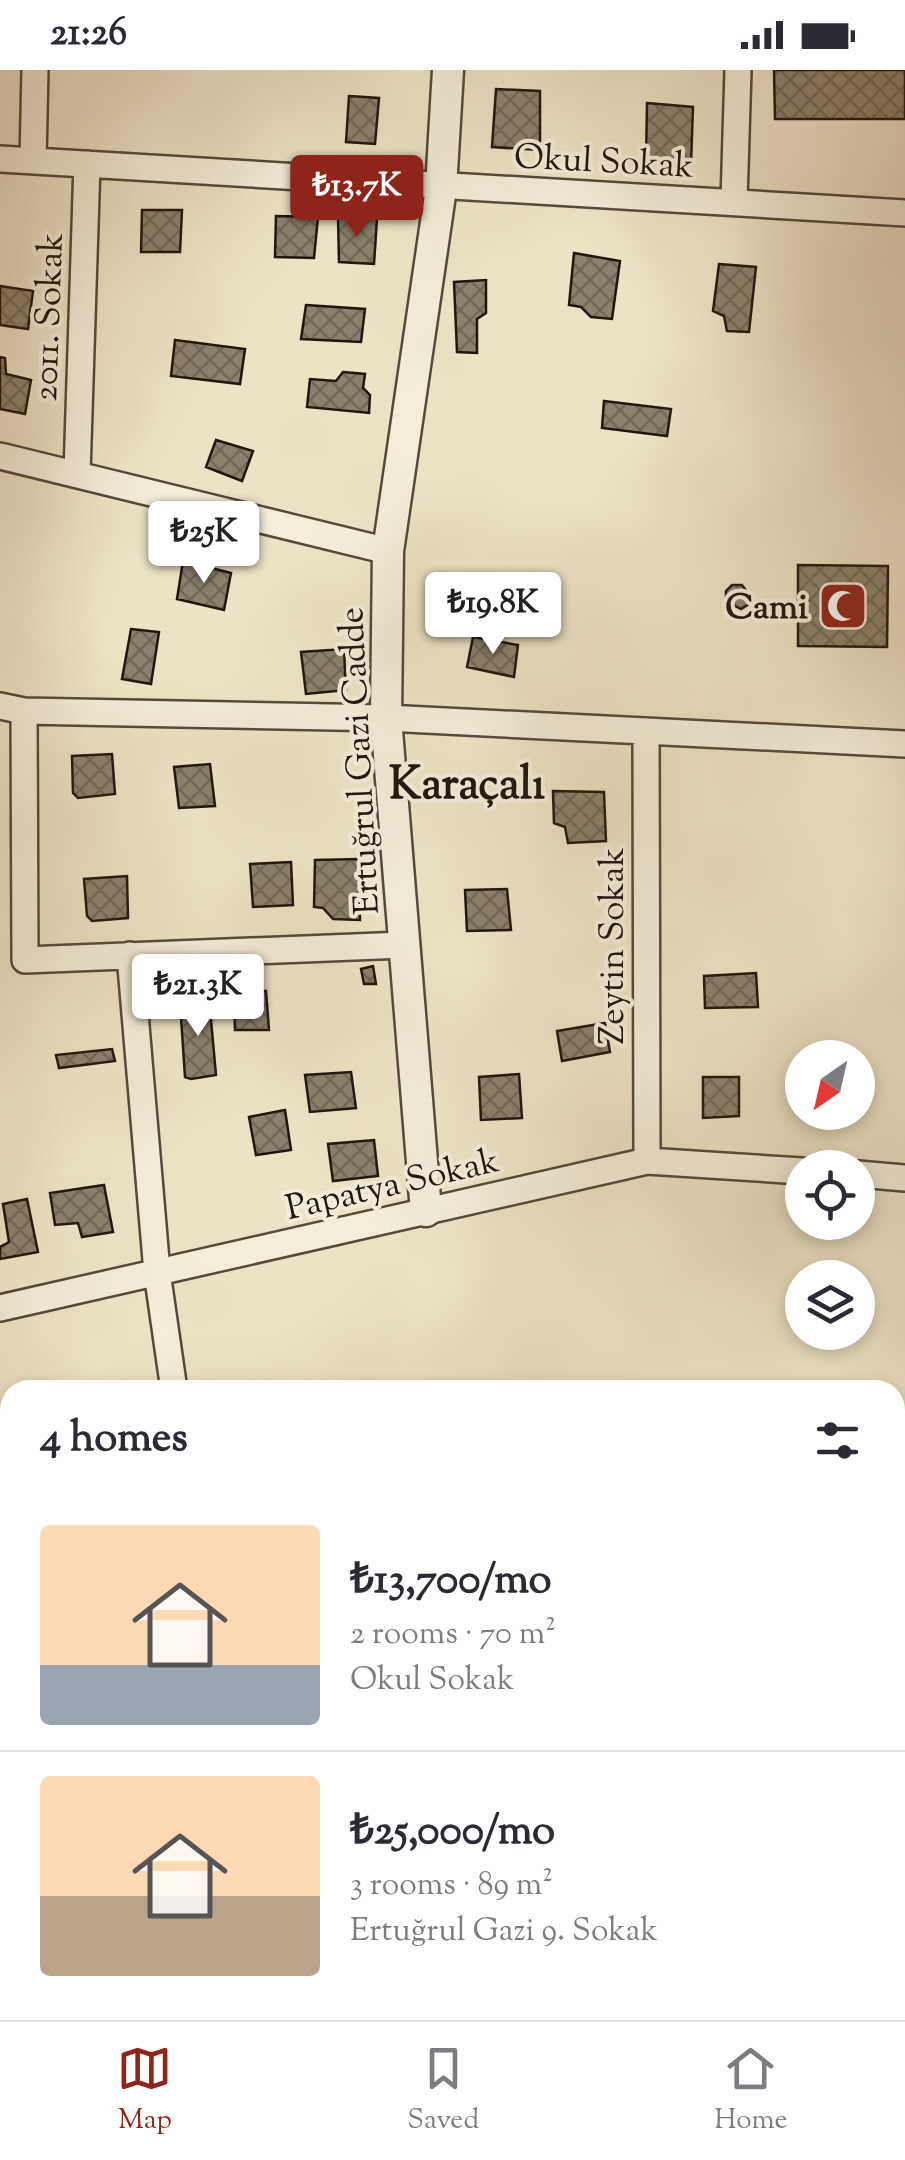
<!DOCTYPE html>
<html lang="en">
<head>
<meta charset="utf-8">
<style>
  :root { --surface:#fff; --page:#f7f7f7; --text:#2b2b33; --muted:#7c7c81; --line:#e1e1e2; --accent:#8f2418 }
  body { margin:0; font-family:"Sorts Mill Goudy",serif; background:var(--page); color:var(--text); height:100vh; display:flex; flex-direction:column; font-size:38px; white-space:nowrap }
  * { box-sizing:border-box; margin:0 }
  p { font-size:32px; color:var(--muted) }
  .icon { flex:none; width:55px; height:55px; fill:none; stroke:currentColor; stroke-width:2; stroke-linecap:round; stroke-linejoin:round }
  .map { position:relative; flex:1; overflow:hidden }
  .drawer { position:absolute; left:0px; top:1310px; width:905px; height:640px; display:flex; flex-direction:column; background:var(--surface); border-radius:30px 30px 0 0; box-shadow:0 5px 15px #0003 }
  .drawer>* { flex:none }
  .needle { width:65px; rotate:214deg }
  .fabs { position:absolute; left:785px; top:970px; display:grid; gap:20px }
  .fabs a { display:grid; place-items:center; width:90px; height:90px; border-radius:50%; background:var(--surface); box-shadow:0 5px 15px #0003; font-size:50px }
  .price { position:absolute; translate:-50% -85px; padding:0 22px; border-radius:10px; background:#fff; color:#222; font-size:32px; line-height:65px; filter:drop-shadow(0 2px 5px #0008) }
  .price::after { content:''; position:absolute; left:50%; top:60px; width:30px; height:22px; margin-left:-15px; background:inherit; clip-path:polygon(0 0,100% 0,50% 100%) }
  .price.on { background:var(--accent); color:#fff }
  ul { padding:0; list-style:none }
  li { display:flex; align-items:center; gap:30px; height:250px; padding:0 40px }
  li+li { border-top:2px solid var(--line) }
  li span { display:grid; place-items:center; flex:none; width:280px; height:200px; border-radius:10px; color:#555 }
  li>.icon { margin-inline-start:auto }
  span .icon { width:120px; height:120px; fill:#fffc; stroke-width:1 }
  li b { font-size:42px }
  h2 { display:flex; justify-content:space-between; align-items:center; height:120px; padding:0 40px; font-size:42px }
  .status { display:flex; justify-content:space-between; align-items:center; height:70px; padding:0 50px; background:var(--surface); direction:ltr }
  .status svg { height:28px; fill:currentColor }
  .menu { display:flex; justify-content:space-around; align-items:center; height:140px; border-top:2px solid var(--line); background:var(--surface); font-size:28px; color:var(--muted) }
  .menu a { display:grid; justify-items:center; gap:5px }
  .menu .on { color:var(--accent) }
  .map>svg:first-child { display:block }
</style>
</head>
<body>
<div class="status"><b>21:26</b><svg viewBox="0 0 49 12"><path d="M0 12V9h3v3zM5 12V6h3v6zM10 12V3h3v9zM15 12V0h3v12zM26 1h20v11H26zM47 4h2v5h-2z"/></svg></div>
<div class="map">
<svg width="905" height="1950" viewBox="0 0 905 1950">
  <defs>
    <pattern id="building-cross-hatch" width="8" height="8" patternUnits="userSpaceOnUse" patternTransform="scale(2.5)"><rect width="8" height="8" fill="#8b816e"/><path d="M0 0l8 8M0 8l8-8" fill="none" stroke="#716959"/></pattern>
  </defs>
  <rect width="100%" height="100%" fill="#ece3c6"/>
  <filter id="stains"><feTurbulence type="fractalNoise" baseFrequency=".002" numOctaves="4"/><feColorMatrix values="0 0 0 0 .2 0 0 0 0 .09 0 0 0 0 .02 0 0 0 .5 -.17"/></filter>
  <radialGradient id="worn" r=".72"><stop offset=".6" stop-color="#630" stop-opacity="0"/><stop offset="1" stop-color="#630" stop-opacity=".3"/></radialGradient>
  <!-- building -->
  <path fill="url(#building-cross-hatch)" stroke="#21170f" stroke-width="2.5" d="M774 0H905V49H775Z
    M496 19 540 21V80L492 77Z
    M349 26 379 28 375 74 346 72Z
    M647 33 693 37 691 94 646 91Z
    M142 140H182L180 182H141Z
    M276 146 318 147 314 188 275 187Z
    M338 147 377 149 374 194 339 192Z
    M574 183 620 191 612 249 591 247 581 237 569 235Z
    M719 194 756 197 749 262 727 261 724 246 713 241Z
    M486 210V243L477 249V283L457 282 454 212Z
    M0 216 33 221 28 259 0 255Z
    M306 235 365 239 361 272 301 269Z
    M175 270 245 279 240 314 171 306Z
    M0 287 5 288 6 304 31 310 25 344 0 339Z
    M343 302 365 304 363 318 370 325 369 343 307 337 310 309 336 311Z
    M604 331 671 339 667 366 602 358Z
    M216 370 253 381 242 411 206 397Z
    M183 491 231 503 224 540 177 529Z
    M798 495 888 496 887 577 798 576Z
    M732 515H742L748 523 749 534 741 539 726 531V521Z
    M131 559 159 562 151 614 122 609Z
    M473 567 518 575 514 607 467 597Z
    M344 579 346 620 306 624 301 582Z
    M112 684 115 724 78 728 73 723 72 686Z
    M210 694 215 736 179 738 174 697Z
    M553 721 604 722 606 771 568 773 565 757 554 753Z
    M359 789 360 850 333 849 323 838 314 837 315 790Z
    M291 792 293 835 253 837 250 794Z
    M127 806 128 848 92 851 87 846 84 809Z
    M507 819 511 860 467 861 465 820Z
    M373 896 376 914H364L361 899Z
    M756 903 758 937 705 938 704 906Z
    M234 921H266L269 960H235Z
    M209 928 216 1005 191 1009 185 1007 180 932Z
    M605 953 610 982 562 991 557 961Z
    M112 979 115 991 59 998 56 985Z
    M351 1002 356 1038 310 1042 305 1005Z
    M519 1004 522 1048 481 1050 479 1007Z
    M703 1007H739V1046L703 1048Z
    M285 1040 291 1080 256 1085 249 1047Z
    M374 1070 378 1106 333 1111 328 1074Z
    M104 1115 113 1162 82 1167 78 1153 55 1155 50 1123Z
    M27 1129 38 1182 0 1189V1177L9 1172 3 1134Z
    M895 1485 905 1512 895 1516Z
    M905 1705V1762L895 1765V1708Z"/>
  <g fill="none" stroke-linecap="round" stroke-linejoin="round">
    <!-- minor casing -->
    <g stroke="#544a3d" stroke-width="30">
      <path id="minor" d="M0 89 905 143
        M33 90 35 0
        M734 131 738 0
        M0 386 388 481
        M77 403 87 94
        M0 636 24 641 386 648 905 674
        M24 641 25 890 404 875
        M646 661 647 1091
        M130 885 157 1202 174 1320
        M858 1104 905 1108
        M0 1238 647 1091 802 1101
        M895 1419 905 1416
        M548 1940 552 1950"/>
    </g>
    <!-- tertiary casing -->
    <g stroke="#544a3d" stroke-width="35">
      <path id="tertiary" d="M426 1141 386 648 388 481 441 118 448 0
        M895 1815 905 1811
        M491 1950 516 1940"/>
    </g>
    <!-- minor -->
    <use href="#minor" stroke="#f3edda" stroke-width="25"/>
    <!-- tertiary -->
    <use href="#tertiary" stroke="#f3edda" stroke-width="30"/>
  </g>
  <!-- icons -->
  <defs>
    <g id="mosque-square" transform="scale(2.5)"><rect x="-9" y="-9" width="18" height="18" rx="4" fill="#8f2418" stroke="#f3edda"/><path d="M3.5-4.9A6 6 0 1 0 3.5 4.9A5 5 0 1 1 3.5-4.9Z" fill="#fff"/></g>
  </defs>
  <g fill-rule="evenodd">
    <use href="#mosque-square" x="843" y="536"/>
  </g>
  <g text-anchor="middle" stroke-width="8" stroke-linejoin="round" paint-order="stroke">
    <!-- street labels -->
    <g font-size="35" fill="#21170f" stroke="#f3edda">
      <text transform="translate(604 90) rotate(3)" y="12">Okul Sokak</text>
      <text transform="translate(47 247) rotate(-88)" y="12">2011. Sokak</text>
      <text transform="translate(358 691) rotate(-93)" y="12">Ertuğrul Gazi Cadde</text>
      <text transform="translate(611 876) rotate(-90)" y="12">Zeytin Sokak</text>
      <text transform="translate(392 1113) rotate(-13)" y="12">Papatya Sokak</text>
    </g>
    <!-- poi labels -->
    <g font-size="35" font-weight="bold" fill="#21170f" stroke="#f3edda" text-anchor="end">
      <text x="808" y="548">Cami</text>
    </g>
    <!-- district labels -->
    <g font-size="45" font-weight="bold" fill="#21170f" stroke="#f3edda">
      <text x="467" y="728">Karaçalı</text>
    </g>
  </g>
  <rect width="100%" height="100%" filter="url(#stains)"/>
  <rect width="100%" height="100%" fill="url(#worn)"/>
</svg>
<div class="fabs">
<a><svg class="needle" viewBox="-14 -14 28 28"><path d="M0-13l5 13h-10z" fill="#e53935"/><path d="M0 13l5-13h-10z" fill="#7c7c81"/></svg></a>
<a><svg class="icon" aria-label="locate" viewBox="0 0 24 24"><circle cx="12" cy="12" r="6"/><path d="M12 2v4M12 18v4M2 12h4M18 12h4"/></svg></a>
<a><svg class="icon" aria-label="layers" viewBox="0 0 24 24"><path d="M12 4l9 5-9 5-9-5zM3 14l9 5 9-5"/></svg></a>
</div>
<b class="price on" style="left:357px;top:170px">₺13.7K</b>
<b class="price" style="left:204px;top:516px">₺25K</b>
<b class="price" style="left:493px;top:587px">₺19.8K</b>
<b class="price" style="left:198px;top:969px">₺21.3K</b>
<section class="drawer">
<h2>4 homes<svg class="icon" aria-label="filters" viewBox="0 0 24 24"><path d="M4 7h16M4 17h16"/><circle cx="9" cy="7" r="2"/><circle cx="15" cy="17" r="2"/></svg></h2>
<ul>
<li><span style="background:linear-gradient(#ffd9b3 70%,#9aa5b1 0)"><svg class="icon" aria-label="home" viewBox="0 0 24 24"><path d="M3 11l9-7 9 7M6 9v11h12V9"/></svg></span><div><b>₺13,700/mo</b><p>2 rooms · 70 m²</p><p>Okul Sokak</p></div></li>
<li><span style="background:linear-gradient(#ffd9b3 60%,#b9a48a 0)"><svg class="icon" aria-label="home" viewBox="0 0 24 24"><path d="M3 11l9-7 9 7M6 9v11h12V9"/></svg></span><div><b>₺25,000/mo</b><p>3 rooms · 89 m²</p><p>Ertuğrul Gazi 9. Sokak</p></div></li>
</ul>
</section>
</div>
<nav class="menu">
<a class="on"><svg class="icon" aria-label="map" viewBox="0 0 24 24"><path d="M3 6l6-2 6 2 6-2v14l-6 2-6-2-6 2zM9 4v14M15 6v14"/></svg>Map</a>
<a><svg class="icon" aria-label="saved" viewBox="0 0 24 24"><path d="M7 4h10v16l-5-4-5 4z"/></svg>Saved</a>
<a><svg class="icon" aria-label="home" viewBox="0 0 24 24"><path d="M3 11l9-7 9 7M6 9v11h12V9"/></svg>Home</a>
</nav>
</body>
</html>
